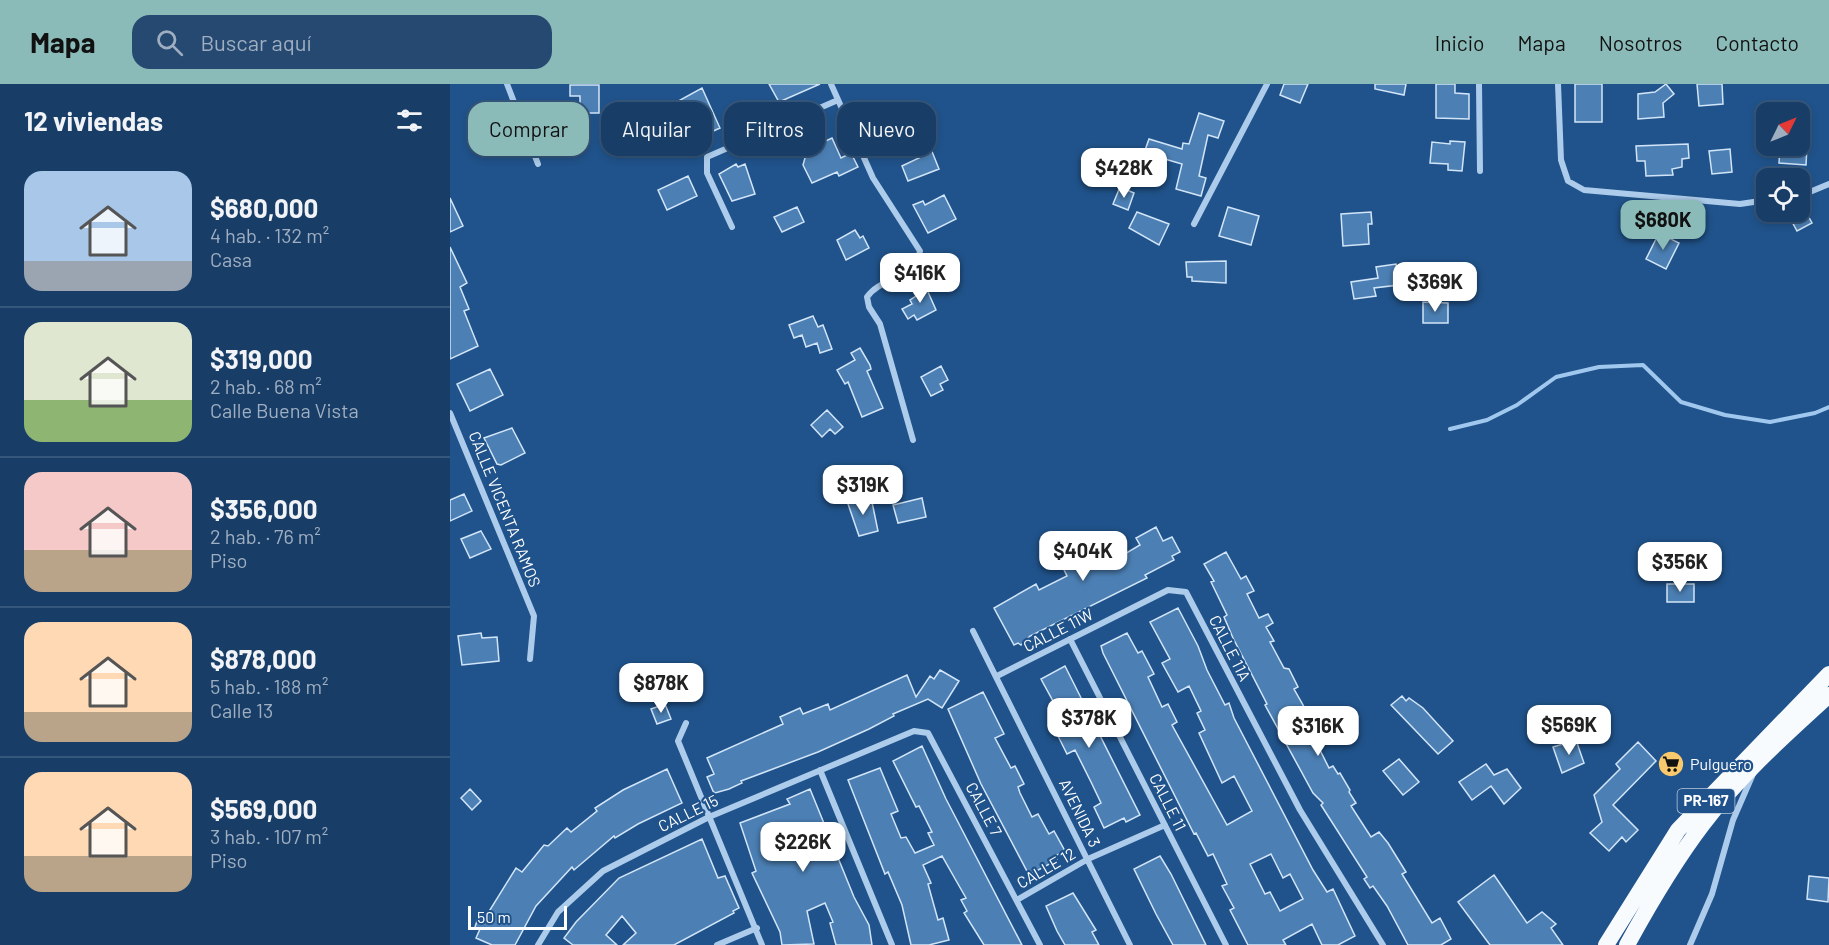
<!DOCTYPE html>
<html lang="es">
<head>
<meta charset="utf-8">
<style>
  :root { --surface:#183e68; --page:#254971; --text:#f1f3f6; --muted:#9faec0; --line:#36577c; --accent:#8bbbb9 }
  body { margin:0; font-family:Barlow,sans-serif; background:var(--page); color:var(--text); height:100vh; display:flex; flex-direction:column; font-size:22px; white-space:nowrap }
  * { box-sizing:border-box; margin:0 }
  p { font-size:20px; color:var(--muted) }
  .icon { flex:none; width:33px; height:33px; fill:none; stroke:currentColor; stroke-width:2; stroke-linecap:round; stroke-linejoin:round }
  .map { position:relative; flex:1; overflow:hidden }
  .side { display:flex; flex-direction:column; background:var(--surface); width:450px }
  .side>* { flex:none }
  .top-card { position:absolute; left:18px; top:18px; width:570px; height:54px; display:flex; gap:12px }
  .needle { width:39px; rotate:47deg }
  .tools { position:absolute; left:1306px; top:18px; display:grid; gap:12px }
  .tools a { display:grid; place-items:center; width:54px; height:54px; border-radius:12px; background:var(--surface); box-shadow:0 3px 9px #0003,0 0 0 2px var(--line); font-size:30px }
  .scale { position:absolute; left:18px; bottom:15px; width:99px; box-sizing:border-box; padding-left:6px; border:3px solid #fff; border-top:0; font-size:16px; line-height:21px; white-space:nowrap; color:#fff; -webkit-text-stroke:4px #20538b; paint-order:stroke }
  .price { position:absolute; translate:-50% -51px; padding:0 14px; border-radius:12px; background:#fff; color:#222; font-size:20px; line-height:39px; filter:drop-shadow(0 2px 3px #0008) }
  .price::after { content:''; position:absolute; left:50%; top:36px; width:18px; height:14px; margin-left:-9px; background:inherit; clip-path:polygon(0 0,100% 0,50% 100%) }
  .price.active { background:var(--accent); color:#111 }
  ul { padding:0; list-style:none }
  li { display:flex; align-items:center; gap:18px; height:150px; padding:0 24px }
  li+li { border-top:2px solid var(--line) }
  li span { display:grid; place-items:center; flex:none; width:168px; height:120px; border-radius:18px; color:#555 }
  li>.icon { margin-inline-start:auto }
  span .icon { width:72px; height:72px; fill:#fffc; stroke-width:1 }
  li b { font-size:26px }
  h2 { display:flex; justify-content:space-between; align-items:center; height:72px; padding:0 24px; font-size:26px }
  .tag { padding:0 21px; border-radius:18px; background:var(--surface); box-shadow:0 3px 9px #0003,0 0 0 2px var(--line); font-size:21px; line-height:54px }
  .tag.active { background:var(--accent); color:#111 }
  header { display:flex; align-items:center; gap:36px; box-sizing:border-box; height:84px; padding:0 30px; background:var(--accent); color:#111 }
  header strong { font-size:28px }
  nav { display:flex; gap:33px; margin-inline-start:auto; font-size:21px }
  .search { width:420px; height:54px; background:var(--page); display:flex; align-items:center; gap:15px; box-sizing:border-box; padding:0 21px; border-radius:18px; color:var(--muted); font-size:22px }
  main { display:flex; flex:1; min-height:0 }
  .map>svg:first-child { display:block }
</style>
</head>
<body>
<header>
<strong>Mapa</strong>
<div class="search"><svg class="icon" aria-label="search" viewBox="0 0 24 24"><circle cx="10" cy="10" r="6"/><path d="M15 15l6 6"/></svg>Buscar aquí</div>
<nav><a>Inicio</a><a>Mapa</a><a>Nosotros</a><a>Contacto</a></nav>
</header>
<main>
<section class="side">
<h2>12 viviendas<svg class="icon" aria-label="filters" viewBox="0 0 24 24"><path d="M4 7h16M4 17h16"/><circle cx="9" cy="7" r="2"/><circle cx="15" cy="17" r="2"/></svg></h2>
<ul>
<li><span style="background:linear-gradient(#a9c7e8 75%,#9aa5b1 0)"><svg class="icon" aria-label="home" viewBox="0 0 24 24"><path d="M3 11l9-7 9 7M6 9v11h12V9"/></svg></span><div><b>$680,000</b><p>4 hab. · 132 m²</p><p>Casa</p></div></li>
<li><span style="background:linear-gradient(#dfe7d0 65%,#8fb573 0)"><svg class="icon" aria-label="home" viewBox="0 0 24 24"><path d="M3 11l9-7 9 7M6 9v11h12V9"/></svg></span><div><b>$319,000</b><p>2 hab. · 68 m²</p><p>Calle Buena Vista</p></div></li>
<li><span style="background:linear-gradient(#f6c9c9 65%,#b9a48a 0)"><svg class="icon" aria-label="home" viewBox="0 0 24 24"><path d="M3 11l9-7 9 7M6 9v11h12V9"/></svg></span><div><b>$356,000</b><p>2 hab. · 76 m²</p><p>Piso</p></div></li>
<li><span style="background:linear-gradient(#ffd9b3 75%,#b9a48a 0)"><svg class="icon" aria-label="home" viewBox="0 0 24 24"><path d="M3 11l9-7 9 7M6 9v11h12V9"/></svg></span><div><b>$878,000</b><p>5 hab. · 188 m²</p><p>Calle 13</p></div></li>
<li><span style="background:linear-gradient(#ffd9b3 70%,#b9a48a 0)"><svg class="icon" aria-label="home" viewBox="0 0 24 24"><path d="M3 11l9-7 9 7M6 9v11h12V9"/></svg></span><div><b>$569,000</b><p>3 hab. · 107 m²</p><p>Piso</p></div></li>
</ul>
</section>
<div class="map">
<svg width="1379" height="861" viewBox="0 0 1379 861">
  <rect width="100%" height="100%" fill="#20538b"/>
  <g fill="none" stroke-linecap="round" stroke-linejoin="round">
    <!-- stream -->
    <path stroke="#a0c7ed" stroke-width="4" d="M1000 345 1037 336 1067 321 1106 293 1149 283 1193 281 1231 318 1275 331 1320 338 1365 329 1379 323"/>
  </g>
  <!-- building -->
  <path fill="#4c80b5" stroke="#d2e5f8" stroke-width="1.5" fill-rule="evenodd" d="M319 0H370L329 18Z
    M834 0H858L850 19 830 11Z
    M925 0H956L954 11 925 5Z
    M986 0H1005V9L1019 10V35L986 34Z
    M1125 0H1152V38H1125Z
    M1216 0 1224 10 1213 19 1214 33 1188 35V10L1205 8Z
    M1247 0H1272L1273 20 1249 22Z
    M120 1H149V29H130V12H120Z
    M252 4 270 44 250 53 241 33 228 39 221 21Z
    M749 29 774 37 768 54 758 51 749 92 756 94 751 112 726 105 732 80 694 69 699 55 732 65 733 59 739 60Z
    M136 39 138 57 114 60 112 42Z
    M475 50 489 85 458 97 452 82 469 74 461 55Z
    M382 54 391 74 401 69 408 83 389 92 387 88 362 99 353 81 355 74 352 68Z
    M1000 57 1015 58 1012 87 998 86V80L980 79 982 58 1000 60Z
    M1238 60 1239 74 1232 75V83L1222 85 1223 91 1196 92 1195 77H1187L1186 62Z
    M1330 62H1357L1356 81 1329 79Z
    M1280 65 1282 88 1262 90 1259 67Z
    M286 80 288 83 295 80 305 110 282 117 269 90Z
    M238 92 247 112 217 126 208 106Z
    M670 103 684 109 678 126 663 120Z
    M494 111 506 135 478 149 463 121 473 117 475 121Z
    M0 114 13 142 0 148Z
    M347 123 354 138 332 148 324 133Z
    M778 123 809 132 801 161 769 152Z
    M1355 126 1362 139 1347 147 1340 134Z
    M687 128 719 140 709 161 679 144Z
    M921 128 922 140H918L919 160 893 162 891 130Z
    M405 146 410 154 413 152 419 164 396 176 387 156Z
    M1209 149 1229 159 1216 185 1196 175Z
    M0 163 17 199 10 203 19 225 14 227 28 262 0 275Z
    M776 177V199L742 197V193H737L736 178Z
    M946 180 949 201 924 204 926 212 904 215 901 198 928 194 926 183Z
    M474 199 486 226 467 236 464 231 458 235 452 225 462 220 460 216 466 212 462 206Z
    M973 218 998 219V239H973Z
    M363 232 368 243 373 241 382 265 370 269 367 259 356 263 352 251 344 254 339 241Z
    M410 264 420 281 421 285 417 287 433 324 412 333 398 298 395 300 387 286 405 276 401 269Z
    M491 282 498 296 490 300 493 306 481 312 471 293Z
    M40 285 53 311 20 327 7 300Z
    M377 326 393 343 385 350 380 345 372 353 361 341Z
    M62 344 75 369 51 381 47 380 34 354Z
    M14 410 22 427 0 437V416Z
    M409 411 412 421 422 418 428 447 409 452 396 414Z
    M472 414 476 433 448 439 443 421Z
    M706 443 713 457 722 453 730 468 722 472 724 476 695 491 697 494 580 552 571 561 568 559 564 561 544 524 586 500 589 506 617 492 602 461 621 451 627 463 649 452 663 477 690 461 686 454Z
    M31 447 41 465 20 474 11 455Z
    M776 468 791 495 796 492 804 507 797 510 809 534 818 530 823 539 816 543 824 557 820 558 834 584 839 585 848 603 844 605 870 651 864 654 879 684 883 682 888 690 890 689 900 706 899 708 906 719 901 722 921 753 929 748 938 759 956 788 952 790 982 839 990 834 1001 855 991 861H958L937 822 923 802 920 804 914 795 917 793 871 721 873 719 863 709 815 621 817 620 783 554 774 533 777 531 761 498 764 497 754 480Z
    M1217 500H1244V518H1217Z
    M728 524 748 562 757 586 775 621 779 619 784 634 863 786 877 808 883 805 905 852 888 861H872L862 840 833 856 836 861H798L780 826 784 824 772 802 777 800 763 770 758 772 746 749 744 750 653 569 651 562 677 549 688 569 692 567 704 590 698 593 712 623 718 620 727 638 722 641 777 741 802 727 784 692 772 699 749 649 755 646 747 629 751 627 739 602 728 608 712 579 720 575 700 538ZM821 770 833 794 840 790 853 815 830 827 820 808 815 810 800 780Z
    M31 549 32 554 47 553 49 577 12 581 8 552Z
    M615 582 690 731 676 738 674 734 654 744 644 723 651 719 641 698 625 666 617 670 607 650 609 648 602 633 606 631 600 621 604 619 591 595Z
    M490 586 509 597 492 624 478 615 443 630 444 632 419 645 368 668 291 697 292 699 279 705 265 709 263 707 257 693 264 690 257 674 333 640 330 633 350 624 353 630 378 620 380 626 457 591 466 613 480 592 484 595Z
    M533 608 554 650 545 654 561 684 565 682 574 700 568 703 570 709 582 733 588 730 599 750 604 747 615 767 605 772 607 776 579 791 531 700 498 625Z
    M952 612 956 617 959 614 973 624 1003 657 988 670 941 621Z
    M215 620 221 635 207 640 201 625Z
    M1126 656 1134 679 1112 689 1103 663Z
    M1188 658 1206 677 1163 721 1188 746 1176 758 1172 753 1159 767 1140 749 1152 738 1144 711 1170 685 1166 680Z
    M472 662 496 715 572 861H534L514 829 517 827 511 816 516 814 492 772 473 781 481 799 478 800 488 836 493 834 499 856 479 861H461L452 821 438 788 435 790 398 696 430 684 448 727 441 730 451 754 456 753 465 769 484 761 478 749 482 748 469 722 466 723 443 677Z
    M949 675 969 698 953 711 933 687Z
    M1036 680 1044 691 1057 685 1071 704 1054 720 1041 702 1022 716 1009 698Z
    M217 685 232 719 188 740 165 754 164 752 124 786 122 783 86 822 65 861H42L26 854 30 845 25 843 29 831 35 834 66 784 72 788 94 761 98 762 117 744 121 748 147 727 145 724 173 706Z
    M20 705 31 717 22 726 11 714Z
    M360 705 404 813 419 841 422 861H386L380 839 383 838 375 819 357 827 364 860 332 861 330 848 302 789 306 787 290 739 340 720 337 715Z
    M252 755 268 794 275 792 289 824 283 827 284 829 224 861H173L186 849 172 832 156 851 167 861H123L114 854 126 838 169 794Z
    M710 772 721 790 756 861H723L706 830 684 785Z
    M1044 791 1077 839 1092 828 1106 840 1101 844 1113 861H1040L1008 818Z
    M1359 792 1379 794 1378 818 1357 815Z
    M623 809 646 846 642 848 649 861H615L607 847 596 822Z"/>
  <g fill="none" stroke-linecap="round" stroke-linejoin="round">
    <!-- minor -->
    <path stroke="#adcceb" stroke-width="6" d="M57 0 88 80
      M381 0 423 94 470 167C464 196 432 192 417 213L419 223 430 240 463 356
      M1029 0 1030 87
      M1108 0 1111 76 1118 97 1134 106 1290 120 1317 116
      M1350 112 1379 100
      M744 140 817 0
      M282 143 257 89V73L388 16
      M0 329 84 532 80 575
      M523 547 680 861
      M620 555 776 861
      M547 592 718 506 736 508 850 726 933 861
      M236 639 228 657 312 861
      M370 686 442 861
      M567 816 638 775 715 741
      M88 861 108 828 153 787 259 733 464 647 478 649 590 861
      M267 861 307 844
      M1240 861 1262 810 1283 736 1303 690"/>
    <!-- trunk -->
    <path stroke="#f8fbfe" stroke-width="16" d="M1156 861 1228 746 1379 590
      M1177 861C1200 819 1224 778 1253 740 1289 692 1335 651 1379 611"/>
  </g>
  <!-- icons -->
  <defs>
    <g id="supermarket-disc" transform="scale(1.35)"><circle r="9.5" fill="#f9ca6d" stroke="#20538b"/><path d="M-6-5.5h2.5l.6 2H6L4.5 2H-2.5L-4.4-4H-6ZM-1.5 3.2a1.3 1.3 0 1 0 .1 0ZM3 3.2a1.3 1.3 0 1 0 .1 0Z" fill="#111"/></g>
  </defs>
  <g fill-rule="evenodd">
    <use href="#supermarket-disc" x="1221" y="680"/>
  </g>
  <g text-anchor="middle" stroke-width="4.5" stroke-linejoin="round" paint-order="stroke">
    <!-- shield labels -->
    <rect fill="#20538b" stroke="#bccbdc" stroke-width="1.5" x="1227.5" y="705" width="57" height="24" rx="4.5"/>
    <g font-size="15" font-weight="bold" fill="#fff">
      <text x="1256" y="722">PR-167</text>
    </g>
    <!-- street labels -->
    <g font-size="16" fill="#fff" stroke="#20538b">
      <text transform="translate(55 425) rotate(68)" y="6">CALLE VICENTA RAMOS</text>
      <text transform="translate(608 546) rotate(-27)" y="6">CALLE 11W</text>
      <text transform="translate(780 564) rotate(63)" y="6">CALLE 11A</text>
      <text transform="translate(718 718) rotate(63)" y="6">CALLE 11</text>
      <text transform="translate(534 725) rotate(62)" y="6">CALLE 7</text>
      <text transform="translate(238 729) rotate(-26)" y="6">CALLE 15</text>
      <text transform="translate(630 729) rotate(64)" y="6">AVENIDA 3</text>
      <text transform="translate(596 784) rotate(-30)" y="6">CALLE 12</text>
    </g>
    <!-- poi labels -->
    <g font-size="16" fill="#fff" stroke="#20538b" text-anchor="start">
      <text x="1240" y="686">Pulguero</text>
    </g>
  </g>
</svg>
<div class="tools">
<a><svg class="needle" viewBox="-14 -14 28 28"><path d="M0-13l5 13h-10z" fill="#e53935"/><path d="M0 13l5-13h-10z" fill="#9faec0"/></svg></a>
<a><svg class="icon" aria-label="locate" viewBox="0 0 24 24"><circle cx="12" cy="12" r="6"/><path d="M12 2v4M12 18v4M2 12h4M18 12h4"/></svg></a>
</div>
<div class="scale">50 m</div>
<b class="price" style="left:674px;top:115px">$428K</b>
<b class="price active" style="left:1213px;top:167px">$680K</b>
<b class="price" style="left:470px;top:220px">$416K</b>
<b class="price" style="left:985px;top:229px">$369K</b>
<b class="price" style="left:413px;top:432px">$319K</b>
<b class="price" style="left:633px;top:498px">$404K</b>
<b class="price" style="left:1230px;top:509px">$356K</b>
<b class="price" style="left:211px;top:630px">$878K</b>
<b class="price" style="left:639px;top:665px">$378K</b>
<b class="price" style="left:1119px;top:672px">$569K</b>
<b class="price" style="left:868px;top:673px">$316K</b>
<b class="price" style="left:353px;top:789px">$226K</b>
<div class="top-card">
<a class="tag active">Comprar</a>
<a class="tag">Alquilar</a>
<a class="tag">Filtros</a>
<a class="tag">Nuevo</a>
</div>
</div>
</main>
</body>
</html>
